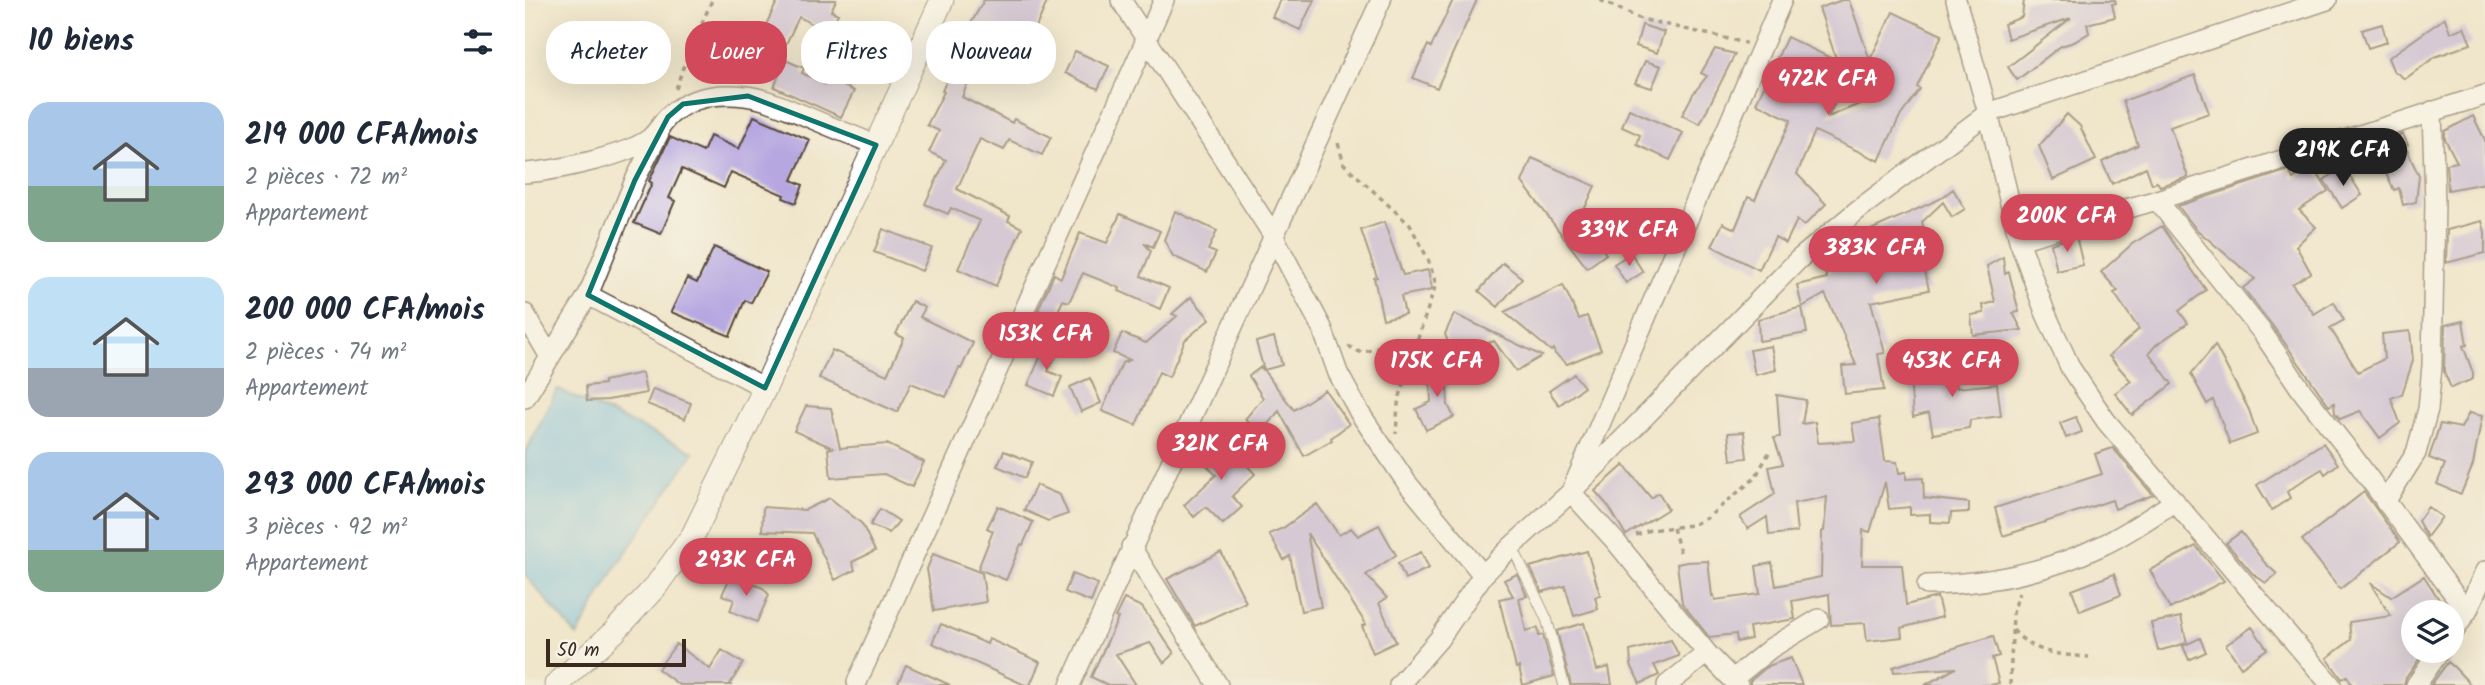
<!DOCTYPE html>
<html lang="fr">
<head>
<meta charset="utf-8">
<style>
  :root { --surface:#fff; --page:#f6f6f7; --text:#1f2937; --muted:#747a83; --accent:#d1495b }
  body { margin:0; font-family:Kalam,sans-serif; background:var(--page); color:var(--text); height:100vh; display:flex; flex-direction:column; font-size:26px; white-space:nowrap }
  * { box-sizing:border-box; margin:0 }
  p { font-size:23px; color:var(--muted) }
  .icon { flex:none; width:38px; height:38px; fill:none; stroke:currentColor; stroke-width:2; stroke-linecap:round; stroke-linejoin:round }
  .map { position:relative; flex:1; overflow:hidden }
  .drawer { display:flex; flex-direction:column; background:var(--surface); width:525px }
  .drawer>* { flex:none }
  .top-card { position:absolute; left:21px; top:21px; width:665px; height:63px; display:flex; gap:14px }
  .buttons { position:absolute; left:1876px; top:600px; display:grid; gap:14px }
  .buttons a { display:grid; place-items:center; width:63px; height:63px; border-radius:50%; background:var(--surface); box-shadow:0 7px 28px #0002; font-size:35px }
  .scale { position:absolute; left:21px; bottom:18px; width:140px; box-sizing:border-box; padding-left:7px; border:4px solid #3b2a1e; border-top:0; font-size:19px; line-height:24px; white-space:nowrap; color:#3b2a1e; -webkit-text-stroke:5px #f7f3e8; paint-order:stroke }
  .price { position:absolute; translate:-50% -60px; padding:0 16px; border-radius:24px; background:var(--accent); color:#fff; font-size:23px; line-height:46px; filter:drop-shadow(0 2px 4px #0008) }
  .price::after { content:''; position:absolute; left:50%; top:42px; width:21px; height:16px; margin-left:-10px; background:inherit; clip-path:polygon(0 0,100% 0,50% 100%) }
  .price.on { background:#222; color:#fff }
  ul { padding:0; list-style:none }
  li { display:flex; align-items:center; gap:21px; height:175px; padding:0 28px }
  li span { display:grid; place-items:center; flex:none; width:196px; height:140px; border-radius:21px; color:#555 }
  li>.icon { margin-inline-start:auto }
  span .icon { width:84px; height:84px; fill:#fffc; stroke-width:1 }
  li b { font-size:30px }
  h2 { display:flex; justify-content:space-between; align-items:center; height:84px; padding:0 28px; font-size:30px }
  .tag { padding:0 24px; border-radius:28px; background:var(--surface); box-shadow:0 7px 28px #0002; font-size:24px; line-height:63px }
  .tag.on { background:var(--accent); color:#fff }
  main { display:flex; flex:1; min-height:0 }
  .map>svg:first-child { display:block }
</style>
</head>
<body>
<main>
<section class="drawer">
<h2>10 biens<svg class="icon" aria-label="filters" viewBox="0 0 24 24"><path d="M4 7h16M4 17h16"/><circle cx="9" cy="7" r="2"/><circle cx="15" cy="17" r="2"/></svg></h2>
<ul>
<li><span style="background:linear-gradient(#a9c7e8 60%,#7fa58c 0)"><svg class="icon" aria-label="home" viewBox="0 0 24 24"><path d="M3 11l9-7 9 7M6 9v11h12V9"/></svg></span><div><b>219 000 CFA/mois</b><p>2 pièces · 72 m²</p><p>Appartement</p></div></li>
<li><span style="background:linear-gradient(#bfe0f5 65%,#9aa5b1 0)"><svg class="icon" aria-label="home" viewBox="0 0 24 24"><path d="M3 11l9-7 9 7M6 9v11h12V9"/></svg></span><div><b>200 000 CFA/mois</b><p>2 pièces · 74 m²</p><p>Appartement</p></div></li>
<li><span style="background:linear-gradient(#a9c7e8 70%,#7fa58c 0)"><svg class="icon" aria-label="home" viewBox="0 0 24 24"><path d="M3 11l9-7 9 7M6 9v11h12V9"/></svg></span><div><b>293 000 CFA/mois</b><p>3 pièces · 92 m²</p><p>Appartement</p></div></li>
</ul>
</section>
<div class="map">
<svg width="1960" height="685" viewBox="0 0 1960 685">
  <rect width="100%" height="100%" fill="#f7f3e8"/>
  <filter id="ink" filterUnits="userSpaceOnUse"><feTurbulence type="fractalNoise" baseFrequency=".0143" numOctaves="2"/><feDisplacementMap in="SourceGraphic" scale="14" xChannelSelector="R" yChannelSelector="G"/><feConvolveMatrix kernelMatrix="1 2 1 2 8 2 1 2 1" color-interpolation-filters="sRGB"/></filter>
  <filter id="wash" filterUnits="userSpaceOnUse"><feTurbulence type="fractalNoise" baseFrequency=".00686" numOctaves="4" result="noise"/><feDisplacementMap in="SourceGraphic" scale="28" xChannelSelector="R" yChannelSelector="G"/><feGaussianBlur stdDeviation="1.57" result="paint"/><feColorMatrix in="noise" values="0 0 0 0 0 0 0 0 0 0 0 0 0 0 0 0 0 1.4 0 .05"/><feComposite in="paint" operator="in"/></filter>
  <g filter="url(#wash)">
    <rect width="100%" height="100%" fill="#f0e6cb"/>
    <!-- water -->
    <path fill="#6bbee7" stroke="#537482" stroke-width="2" d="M32 389 169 452 89 570 52 636 0 575V454Z"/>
    <g id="blocks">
      <!-- building -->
      <path fill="#b6a7e1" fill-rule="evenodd" d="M253 0H311L306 11 313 14 303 32 274 17 260 46 236 35Z
        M459 0H523L503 45 501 44 484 78 451 62 437 97 487 123 489 119 526 137 517 155 484 140 479 150 455 139 432 189 485 216 483 221 497 228 471 286 433 269 455 221 426 208 423 214 400 204 421 160 404 152 414 131 402 125 419 92 417 91 430 61 424 58 435 32 440 34Z
        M755 0H789L775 30 747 17Z
        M928 0H952L912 88 888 78 903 45 906 47Z
        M1317 0H1324L1345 60 1368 12 1417 35 1392 87 1395 89 1374 118 1354 161 1290 131 1272 174 1301 204 1279 226 1272 220 1261 243 1250 237 1234 270 1187 246 1198 223 1210 229 1223 197 1230 200 1266 120 1231 103 1262 37 1312 61 1294 8ZM1327 67 1364 92 1303 117 1319 83Z
        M1499 0H1590L1591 3 1587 4 1590 17 1562 24 1564 33 1549 42 1536 46 1492 80 1483 67 1546 18 1483 39 1479 24 1497 17Z
        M1920 18 1925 33 1939 27 1946 44 1910 57 1880 79 1868 70 1863 58Z
        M1857 24 1862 42 1843 48 1837 30Z
        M1117 25 1139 32 1132 53 1111 46Z
        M1190 49 1210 54 1175 124 1157 115 1168 94 1182 76 1176 73Z
        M550 51 584 66 573 89 540 73Z
        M260 60 279 68 277 73 301 85 305 79 329 91 316 117 249 87Z
        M1120 61 1136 66 1127 88 1110 83Z
        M1670 75 1684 113 1645 127 1663 177 1635 186 1632 182 1627 184 1621 167 1587 184 1577 162 1613 145 1598 101Z
        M1104 109 1158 133 1145 160 1112 145 1115 135 1097 127Z
        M1542 114 1555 126 1571 160 1528 180 1514 146Z
        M229 116 285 140 267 180 278 185 271 203 258 198 259 195 206 172 199 188 157 169 144 198 150 201 136 234 109 223 127 183 124 181 145 137 178 152 185 136 214 149Z
        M1948 116 1960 140V183L1923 190 1921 164 1932 162 1920 139V131Z
        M1878 134 1883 145 1880 146 1894 176 1891 202 1878 205 1874 188 1869 190 1853 158 1848 160 1842 146Z
        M1007 158 1070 186 1059 210 1061 211 1057 222 1081 254 1062 268 997 182Z
        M1788 166 1803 191 1774 210 1791 227 1771 246 1786 273 1767 284 1789 314 1809 302 1819 320 1805 328 1833 372 1859 359 1857 334 1885 331 1888 361 1877 394 1866 398 1875 423 1855 438 1835 411 1815 419 1810 413 1809 403 1804 406 1747 325 1718 288 1730 279 1671 229 1653 206 1764 170 1768 179Z
        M1819 167 1837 195 1817 208 1799 180Z
        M1428 189 1440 209 1427 217 1418 202 1397 222 1401 242 1412 259 1399 268 1404 290 1346 302 1360 353 1353 354 1359 390 1320 394 1317 366 1331 365 1317 331 1300 294 1277 307 1272 285 1302 278 1300 273 1319 266 1312 245 1415 199Z
        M1517 204 1521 218 1503 225 1500 211Z
        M650 211 692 231 683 250 691 253 682 272 648 256 639 240Z
        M595 214 635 231 628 247 619 243 626 251 616 276 644 288 635 309 594 291 595 288 558 273 544 302 538 300 530 318 513 310 529 274 536 278 555 233 582 243Z
        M1957 221 1960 232V253L1921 263 1922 230Z
        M859 222 878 275 903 270 907 290 876 296 880 314 858 319 849 278 852 277 836 230Z
        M1637 226 1681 290 1654 311 1663 323 1631 345 1624 353 1647 384 1607 415 1590 393 1606 381 1584 356 1614 329 1589 293 1593 291 1576 272 1607 244Z
        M358 229 407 248 397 271 349 252Z
        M1551 236 1558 265 1532 271 1526 244Z
        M189 247 242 272 226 303 220 300 205 336 146 312 162 278 172 283Z
        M1106 253 1118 272 1101 283 1089 264Z
        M1478 257 1480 274 1484 272 1494 312 1488 313 1497 330 1448 335 1446 315 1459 313 1458 305 1470 302 1462 266Z
        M978 263 997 278 973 307 954 291Z
        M1038 285 1054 319 1062 316 1076 350 1042 364 1030 354 1028 349 1026 351 979 312Z
        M666 297 685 319 660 340 644 377 634 372 611 425 577 411 597 363 605 360 588 353 597 333 621 343 652 316 647 314Z
        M387 301 400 308 395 317 448 343 436 369 434 368 421 397 386 383 372 412 294 378 307 350 362 375 379 338 371 334Z
        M1277 307 1282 333 1234 341 1233 319Z
        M929 314 961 329 1017 356 991 371 969 341 928 356 920 334Z
        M1938 321 1942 345 1938 346 1948 373V379L1926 388 1919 371 1920 325Z
        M749 337 757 365 739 370 731 342Z
        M522 342 535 349 523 371 537 377 529 396 503 385Z
        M1690 345 1724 410 1732 434 1705 444 1688 400 1682 404 1666 374Z
        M1246 346 1251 370 1230 375 1225 350Z
        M1426 354 1432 388 1472 384 1476 416 1445 420 1444 428 1408 434 1404 413 1388 417 1385 376 1414 372 1411 357Z
        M921 363 923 405 929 417 901 430 891 409 906 402 904 364Z
        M736 367 769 410 800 390 824 424 806 438 807 440 779 456 754 411 736 432 720 419 738 398 724 376Z
        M117 373 121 393 83 400 62 401 61 386 79 384V381Z
        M1049 374 1059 387 1034 405 1024 391Z
        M565 378 576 403 556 412 545 387Z
        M128 389 166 403 160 419 122 404Z
        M1252 395 1281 400 1277 424 1290 422 1293 443 1330 441 1327 423 1354 419 1360 461 1372 462 1374 473 1381 472V479L1398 478 1399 498 1444 503V512L1426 513 1425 523 1405 522V514L1385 515V507L1364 509 1360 482 1345 532 1338 530 1337 565H1377L1381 605 1412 597 1417 617 1376 628 1377 637 1342 641 1340 623 1306 625 1304 594 1267 601 1270 619 1224 627 1226 639 1212 642 1211 634 1184 637 1157 603 1152 564 1162 562 1183 561 1187 596 1189 595 1190 600 1235 594 1231 566 1247 563 1251 586 1296 577 1297 531H1299L1302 497 1269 503 1272 532 1244 535 1242 517 1223 529 1215 517 1250 494 1244 467 1258 464 1249 438 1255 437Z
        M281 406 306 408 315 448 362 444 399 462 387 487 359 474 306 478 303 449 308 448 269 431Z
        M1944 413 1957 416 1948 465 1936 494 1912 484 1920 464 1904 458 1915 424 1936 428Z
        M1551 417 1557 432 1541 438 1535 423Z
        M1219 432 1222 458 1206 460 1203 433Z
        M693 435 730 474 707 496 717 507 698 524 681 507 669 517 659 505 691 475 672 455Z
        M1798 443 1813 464 1800 474 1797 469 1777 481 1762 492 1765 498 1747 510 1732 485Z
        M1588 448 1628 495 1590 509 1587 500 1478 536 1470 508 1577 474 1570 454Z
        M479 451 507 462 500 478 472 466Z
        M1099 465 1126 498 1134 493 1143 509 1101 535 1084 507 1070 491Z
        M511 485 535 495 543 514 523 521 499 510Z
        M1839 492 1875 542 1815 589 1777 540Z
        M305 498 337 524 350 551 327 562 330 570 310 580 287 533 237 531 238 507 280 510Z
        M792 504 814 535 826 528 833 536 854 525 871 555 841 575 862 598 854 603 871 642 848 653 837 626 841 624 782 533 796 607 776 611 765 556 759 560 744 534 758 528Z
        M473 506 508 522 498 545 496 544 481 580 453 569 468 531 462 528Z
        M1903 507 1917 517 1902 537 1893 521Z
        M355 509 374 521 364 533 345 525Z
        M1716 532 1740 563 1752 574 1741 583 1728 574 1701 543Z
        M1671 546 1699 581 1645 609 1625 570Z
        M1062 551 1075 595 1070 597 1073 609 1049 616 1040 586 1017 592 1005 567Z
        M696 552 721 602 670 626 642 579Z
        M896 552 904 568 880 579 873 563Z
        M408 554 457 573 461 602 409 611 402 569Z
        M547 574 573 584 566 602 540 592Z
        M992 574 1002 596 994 598 1001 631 1013 628 1014 636 1018 635 1029 676 998 685 994 667 991 668 974 599 988 596 979 580Z
        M1589 574 1596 595 1555 611 1547 590Z
        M206 575 238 588 244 595 232 622 205 611 209 600 197 595Z
        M1899 576 1922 612H1886L1888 614V651H1900L1881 678 1879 685H1827L1822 676 1817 679 1802 658 1826 640 1824 622 1866 616 1845 583 1866 597Z
        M599 599 617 607 649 653 639 663 625 643 591 654 611 685H583L566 677 593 618 590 617Z
        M1656 617 1662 643 1633 651 1626 623Z
        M1059 623 1072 670 1084 667 1087 685H1046L1032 631Z
        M416 624 462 644 464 639 515 662 505 685H500L407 643Z
        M1727 627 1742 649 1716 667 1701 645Z
        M1468 636 1474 656 1467 658 1474 683 1466 685H1400L1431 668 1369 672 1368 667Z
        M1675 638 1681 652 1664 660 1658 646Z
        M1146 640 1154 656 1129 665 1134 675 1115 684 1106 665 1105 651Z
        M151 644 185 669 197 650 218 663 205 684 207 685H154L133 669Z
        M1266 658 1277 685H1225V681L1243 666Z
        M1923 662 1929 667 1946 685H1906Z
        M381 665 425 685H372Z"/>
    </g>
  </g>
  <g filter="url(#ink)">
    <use href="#blocks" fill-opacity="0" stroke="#564638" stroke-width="2"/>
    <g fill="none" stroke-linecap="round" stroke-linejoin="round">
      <!-- service casing -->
      <g stroke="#564638" stroke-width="12">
        <path id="service" d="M987 546 1022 620 1039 685"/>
      </g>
      <!-- minor casing -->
      <g stroke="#564638" stroke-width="22">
        <path id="minor" d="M596 0 748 235 797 328 813 373 834 412 882 483 958 575
          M1431 0 1463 113 1494 240 1520 312 1546 369 1581 421 1806 685
          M0 173C29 171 101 156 124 139 132 133 137 122 145 115 165 97 193 93 220 96 240 98 258 107 276 114 301 125 326 135 351 145
          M1632 200 1737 332 1777 391 1824 451 1942 612
          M1494 240 1632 200 1960 95
          M63 295 240 388
          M0 314 25 357
          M0 398 63 295 110 180 134 133
          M1860 502 1891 453 1903 409 1907 366 1910 202 1907 111
          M606 547 693 685
          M1402 585C1461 584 1522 572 1576 546 1602 534 1626 517 1650 501
          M1927 634 1942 612 1960 571
          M1208 679 1246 648 1294 619
          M332 682 639 0
          M545 685 856 0
          M874 685 914 639 958 575 987 546 1046 492 1273 260 1334 209 1463 113 1802 0
          M1142 685 1182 653
          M1213 685 1182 653 1091 542 1046 492 1257 0
          M1891 685 1915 651"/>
      </g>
      <!-- tertiary casing -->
      <g stroke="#564638" stroke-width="25">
        <path id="tertiary" d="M31 685 89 632 131 586 168 535 240 388 417 0"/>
      </g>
      <!-- path -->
      <path stroke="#564638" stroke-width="3.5" stroke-dasharray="5 5" stroke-linecap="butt" d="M1075 0 1116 19 1221 43
        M151 89 157 70 187 0
        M813 143 819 164 885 225 903 259 911 284 881 374 873 404 871 434
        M823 346 837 353 865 344 891 340
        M1148 528 1156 555
        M1111 535 1125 530 1167 525 1182 518 1230 478 1246 449
        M1488 630C1508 653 1534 655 1564 657
        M1485 685 1488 613 1494 593"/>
      <!-- service -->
      <use href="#service" stroke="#fff" stroke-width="10"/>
      <!-- minor -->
      <use href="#minor" stroke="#fff" stroke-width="19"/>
      <!-- tertiary -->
      <use href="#tertiary" stroke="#fff" stroke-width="23"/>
    </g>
  </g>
  <!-- marked area -->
  <path d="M0 0H1960V685H0ZM223 96 351 145 240 388 63 295 110 180 143 117 158 104Z" fill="#f0e6cb" fill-opacity=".55" fill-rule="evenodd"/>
  <path fill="none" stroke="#0f766e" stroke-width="5" stroke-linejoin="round" d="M223 96 351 145 240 388 63 295 110 180 143 117 158 104Z"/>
</svg>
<div class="buttons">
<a><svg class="icon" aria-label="layers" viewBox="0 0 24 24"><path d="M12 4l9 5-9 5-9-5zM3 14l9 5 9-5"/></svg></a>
</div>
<div class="scale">50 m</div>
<b class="price" style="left:1303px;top:117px">472K CFA</b>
<b class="price on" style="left:1818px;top:188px">219K CFA</b>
<b class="price" style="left:1542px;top:254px">200K CFA</b>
<b class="price" style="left:1104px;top:268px">339K CFA</b>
<b class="price" style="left:1351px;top:286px">383K CFA</b>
<b class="price" style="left:521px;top:372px">153K CFA</b>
<b class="price" style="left:912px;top:399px">175K CFA</b>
<b class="price" style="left:1427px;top:399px">453K CFA</b>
<b class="price" style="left:696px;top:482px">321K CFA</b>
<b class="price" style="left:221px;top:598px">293K CFA</b>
<div class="top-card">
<a class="tag">Acheter</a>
<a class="tag on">Louer</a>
<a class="tag">Filtres</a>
<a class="tag">Nouveau</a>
</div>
</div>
</main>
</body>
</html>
